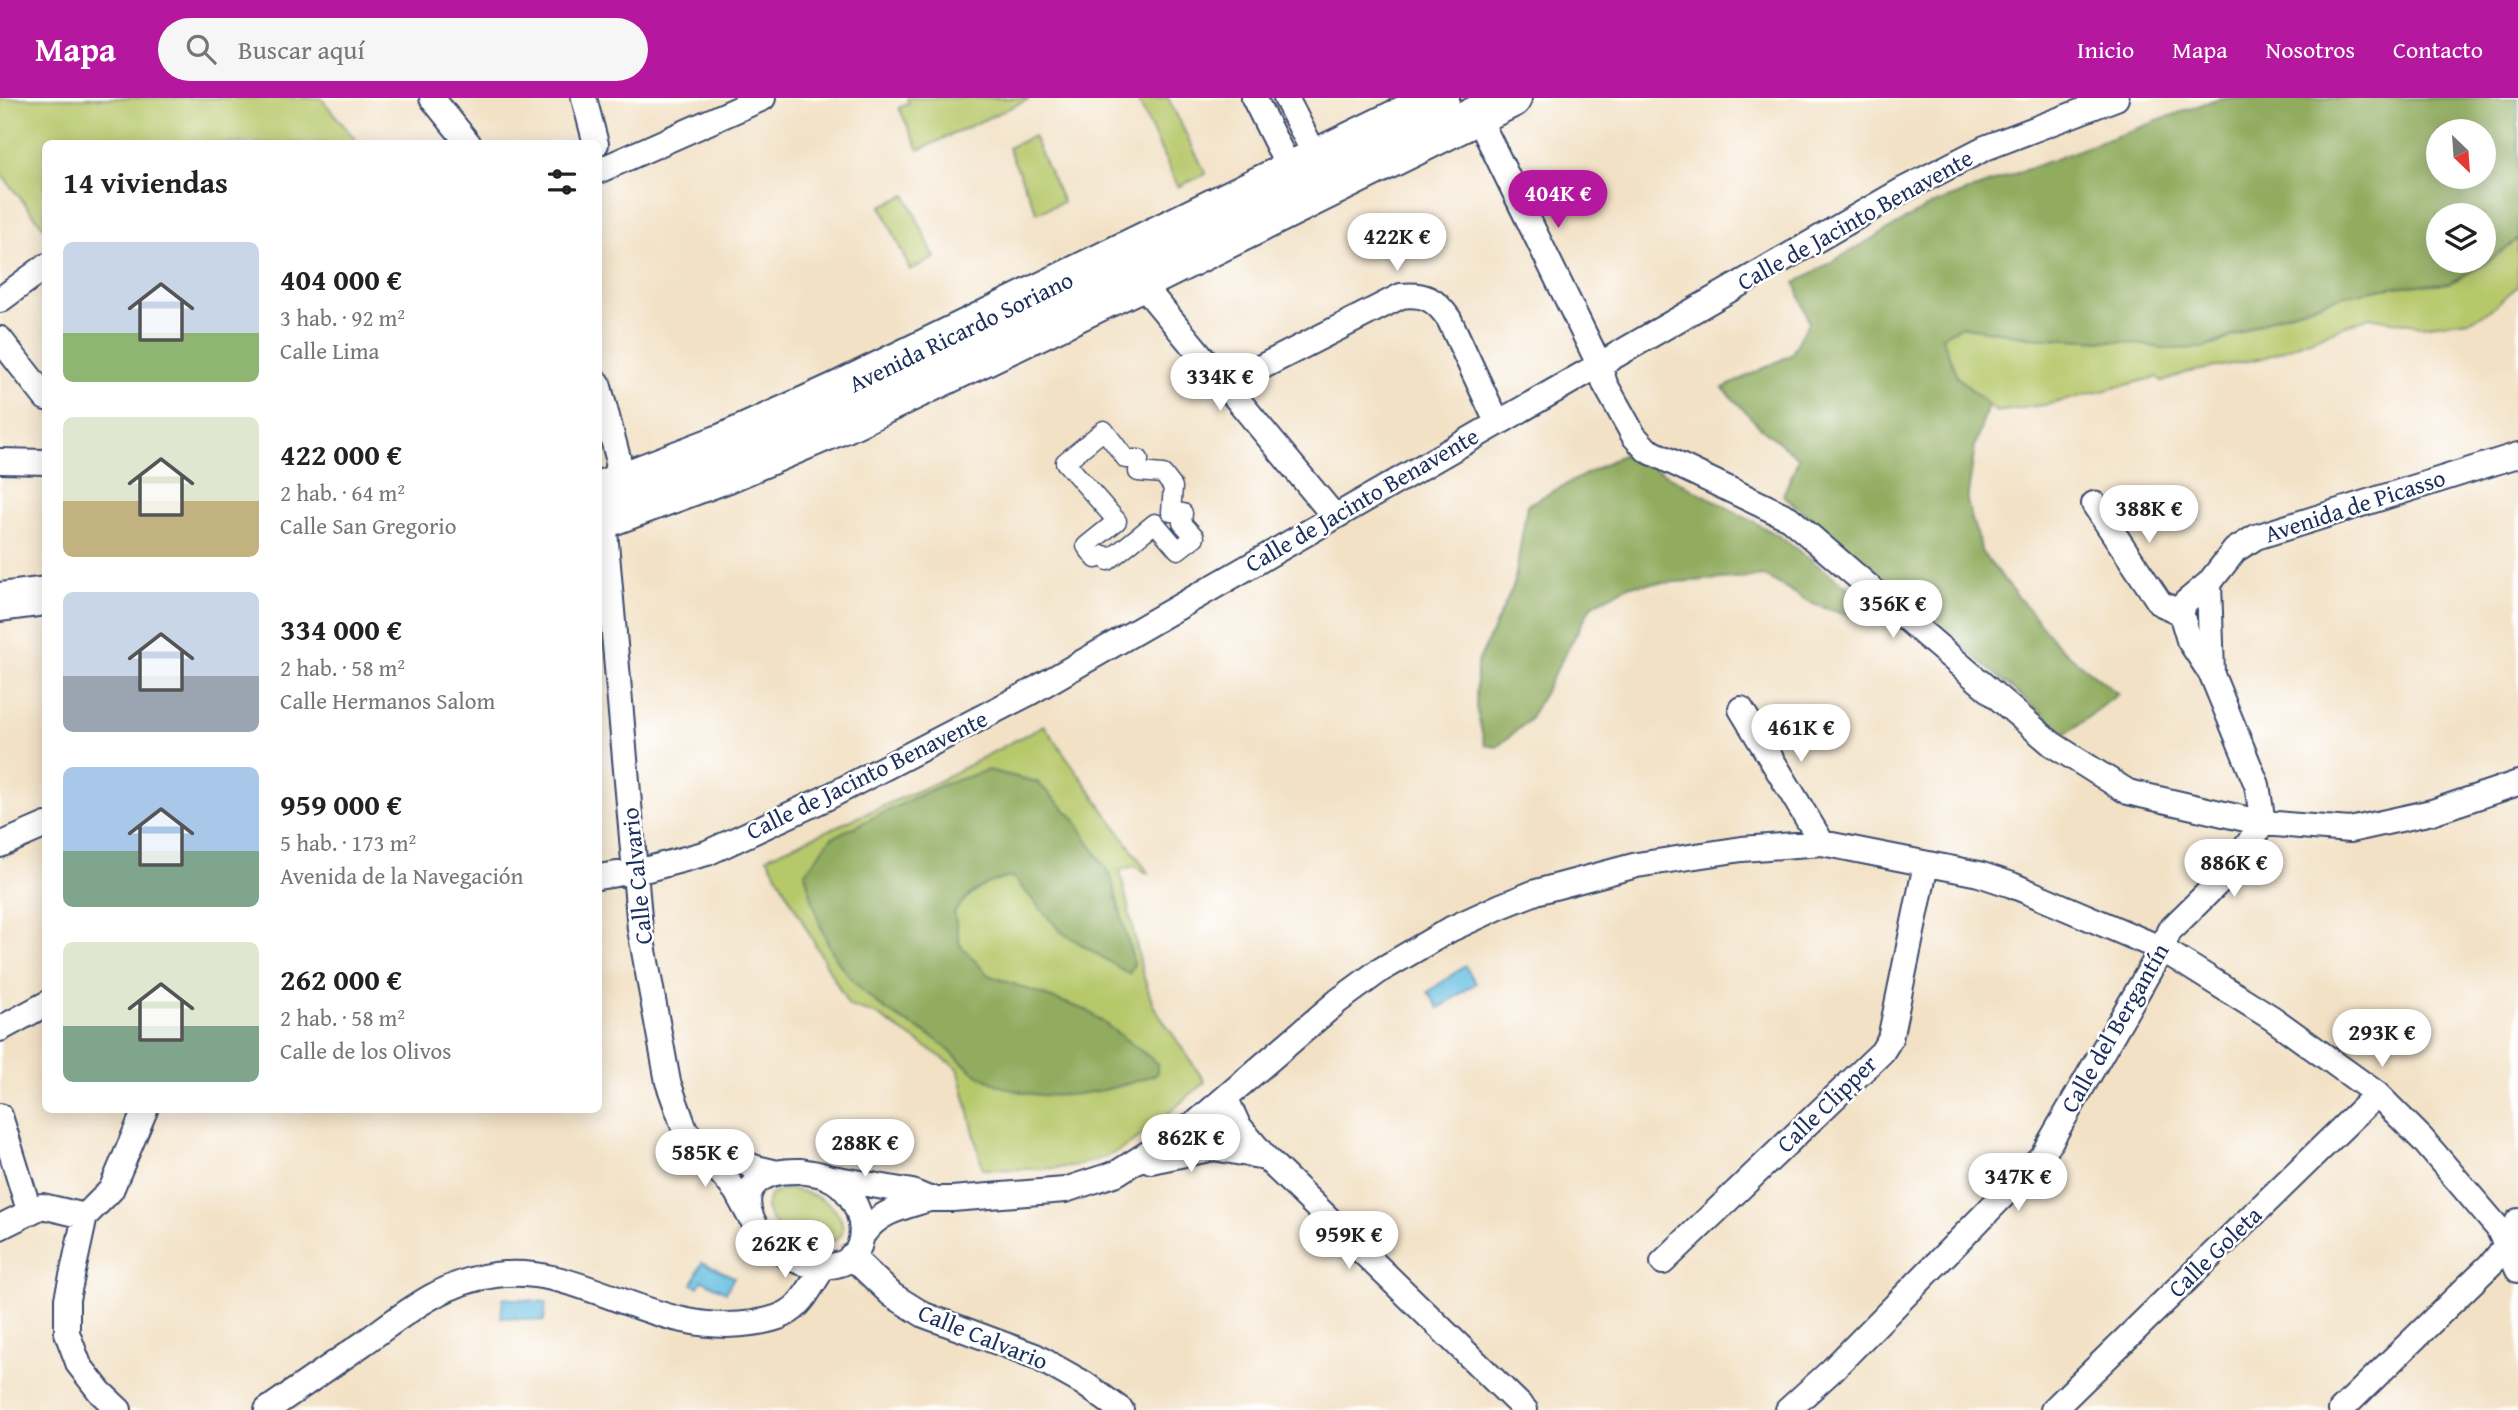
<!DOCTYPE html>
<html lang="es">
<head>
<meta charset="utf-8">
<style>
  :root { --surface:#fff; --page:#f6f6f6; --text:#222; --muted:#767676; --accent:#b5179e }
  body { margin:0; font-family:"Gentium Book Plus",serif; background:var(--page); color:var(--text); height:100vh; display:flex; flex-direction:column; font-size:26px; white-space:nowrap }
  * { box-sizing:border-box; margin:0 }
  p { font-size:23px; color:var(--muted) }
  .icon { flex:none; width:38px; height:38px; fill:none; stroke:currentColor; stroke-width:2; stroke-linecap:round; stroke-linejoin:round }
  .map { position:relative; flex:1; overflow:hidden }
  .side { position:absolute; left:42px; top:42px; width:560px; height:973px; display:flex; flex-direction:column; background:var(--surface); border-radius:10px; box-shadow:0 4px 18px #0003 }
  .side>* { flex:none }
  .needle { width:46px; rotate:155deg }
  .buttons { position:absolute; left:2426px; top:21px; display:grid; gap:14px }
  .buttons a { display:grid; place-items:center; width:70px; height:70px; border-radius:50%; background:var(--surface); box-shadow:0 4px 18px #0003; font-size:35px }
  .price { position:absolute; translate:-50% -60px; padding:0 16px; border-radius:24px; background:#fff; color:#222; font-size:23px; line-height:46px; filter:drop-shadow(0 2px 4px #0008) }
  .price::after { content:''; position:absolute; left:50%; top:42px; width:21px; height:16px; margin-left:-10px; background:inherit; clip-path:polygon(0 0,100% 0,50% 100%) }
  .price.current { background:var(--accent); color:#fff }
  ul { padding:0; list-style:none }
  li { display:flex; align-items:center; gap:21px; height:175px; padding:0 21px }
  li span { display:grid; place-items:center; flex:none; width:196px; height:140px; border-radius:10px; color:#555 }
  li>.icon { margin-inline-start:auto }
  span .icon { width:84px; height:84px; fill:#fffc; stroke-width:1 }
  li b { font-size:30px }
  h2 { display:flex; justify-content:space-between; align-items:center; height:84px; padding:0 21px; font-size:30px }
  header { display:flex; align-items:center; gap:42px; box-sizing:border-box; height:98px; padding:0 35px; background:var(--accent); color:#fff }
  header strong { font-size:33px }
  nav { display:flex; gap:38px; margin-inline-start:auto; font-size:24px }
  .search { width:490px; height:63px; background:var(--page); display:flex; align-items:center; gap:18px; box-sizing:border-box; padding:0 24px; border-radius:38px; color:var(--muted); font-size:26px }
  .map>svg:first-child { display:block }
</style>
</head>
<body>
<header>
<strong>Mapa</strong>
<div class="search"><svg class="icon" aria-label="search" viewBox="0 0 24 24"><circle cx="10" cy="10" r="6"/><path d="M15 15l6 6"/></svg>Buscar aquí</div>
<nav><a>Inicio</a><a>Mapa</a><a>Nosotros</a><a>Contacto</a></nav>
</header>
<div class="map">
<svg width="2518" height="1312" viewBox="0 0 2518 1312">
  <rect width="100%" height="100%" fill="#fff"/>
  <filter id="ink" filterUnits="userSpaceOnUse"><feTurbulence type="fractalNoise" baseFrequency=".0143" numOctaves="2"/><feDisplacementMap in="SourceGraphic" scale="14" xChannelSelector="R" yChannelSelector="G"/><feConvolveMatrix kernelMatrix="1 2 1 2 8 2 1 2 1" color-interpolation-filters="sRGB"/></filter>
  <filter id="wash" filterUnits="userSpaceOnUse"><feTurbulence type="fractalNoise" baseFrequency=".00686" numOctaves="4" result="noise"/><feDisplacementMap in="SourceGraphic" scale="28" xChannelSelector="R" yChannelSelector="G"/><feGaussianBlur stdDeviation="1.57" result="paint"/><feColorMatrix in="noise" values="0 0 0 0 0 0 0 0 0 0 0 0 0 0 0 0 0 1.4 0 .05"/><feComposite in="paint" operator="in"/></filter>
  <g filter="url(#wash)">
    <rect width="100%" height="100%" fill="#f2e1c5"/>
    <!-- green -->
    <path fill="#b7c86b" stroke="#697c64" stroke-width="2" d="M0 0H321L358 45 46 46 45 131 0 75Z
      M907 0H1031L919 52 899 10 909 5Z
      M1137 0H1168L1206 76 1178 89Z
      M1033 38 1063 104 1037 115 1008 50Z
      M906 97 935 160 910 172 881 108Z
      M2518 141V188L2485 216 2470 222 2421 228 2369 219 2263 260 2185 275 2163 284 2157 279 2050 306 1996 314 1957 279 1941 238 1961 228 2030 239 2125 244 2167 251 2214 247 2276 219 2345 197 2390 189 2449 185 2482 168Z
      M1044 627 1149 776 1134 768 1120 772 1142 873 1153 907 1205 984C1178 1006 1150 1034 1120 1052 1079 1075 1029 1071 983 1071L958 970 877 917 849 908 767 759 933 686Z
      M784 1091C807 1091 847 1107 842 1136 820 1162 773 1138 766 1109L770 1097Z"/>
    <!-- forest -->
    <path fill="#91ac5f" stroke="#566e5e" stroke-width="2" fill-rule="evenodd" d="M2219 0H2518V141L2482 168 2449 185 2390 189 2345 197 2276 219 2204 250 2167 251 2125 244 2030 239 1961 228 1942 238 1957 279 1988 307 1975 348 1967 404 1982 455 2060 550 2118 596 2066 636 1783 397 1799 360 1760 329 1723 290 1791 257 1809 224 1795 185 1931 107ZM2438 33H2483V79H2438ZM2438 117H2483V163H2438Z
      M1626 355 1776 436 1865 502 1858 521 1813 506 1765 478 1631 487 1592 507 1529 622 1497 649 1485 647 1476 609 1477 566 1514 487 1527 407Z
      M988 672 1037 684 1074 720 1111 779 1134 866 1129 876 1060 833 1013 779C985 783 971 793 954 814L960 847 988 877 1088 913 1157 965V976C1101 997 1031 1011 977 976 961 966 948 949 932 939 916 928 897 921 882 909 830 870 821 835 805 775L831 740 939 688Z"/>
    <!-- water -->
    <path fill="#62bddf" stroke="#3e769e" stroke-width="2" d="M1465 868 1476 885 1439 910 1428 894Z
      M702 1164 734 1179 726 1194 702 1182 698 1189 692 1186Z
      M503 1200 546 1204 544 1223 501 1219Z"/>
  </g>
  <g filter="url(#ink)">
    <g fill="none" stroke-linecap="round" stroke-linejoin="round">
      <!-- pedestrian casing -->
      <g stroke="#3b4a6d" stroke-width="21">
        <path id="pedestrian" d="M1104 332 1126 361H1139L1138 374 1163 376 1173 389 1171 414 1183 415 1182 425 1195 439 1178 452 1155 425 1108 463 1104 457 1096 461 1086 448 1117 423 1065 364Z"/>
      </g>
      <!-- minor casing -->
      <g stroke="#3b4a6d" stroke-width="28">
        <path id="minor" d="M432 0 469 46
          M584 0 596 46
          M1254 0 1291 74
          M1286 0 1317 61
          M1477 17 1599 266 1605 286 1634 338 1647 352 1789 420 2052 646 2128 694 2263 725 2350 732 2432 714 2518 685
          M598 73 763 0
          M1140 184 1334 418
          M0 202 46 168
          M0 241 46 300
          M598 285 618 360 615 387 604 422 640 831 668 984 685 1032 736 1093 749 1117
          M1226 287 1401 198C1425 195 1436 202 1449 221L1497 324
          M0 363 46 364
          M2094 406 2160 505 2181 515
          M2209 485 2212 576
          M1741 611 1822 745
          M2263 725 2257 687 2212 577 2189 542 2181 515 2185 505 2209 485 2235 452 2256 439 2518 357
          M0 747 46 727
          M598 779 648 771 707 755 826 700 1029 595 1903 92 1985 50 2116 0
          M0 931 46 906
          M1226 1001 1238 1027 1265 1059 1525 1312
          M0 1018 29 1112
          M701 1046 756 1070 773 1074
          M1151 1063 1214 1050 1265 1059
          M801 1073C809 1075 819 1075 827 1079 867 1095 881 1171 822 1168 757 1166 705 1070 801 1073Z
          M827 1079 912 1094 929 1101H952L1065 1092 1117 1075 1197 1024 1338 903 1379 873 1451 831 1501 808 1536 794 1637 767 1742 751 1822 745 1979 776 2012 787 2162 851 2272 920 2377 996 2422 1041 2498 1130 2518 1172
          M0 1129 42 1108 85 1118
          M864 1135C880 1113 904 1109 929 1101
          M851 1158 892 1197 924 1217 1035 1258 1083 1285 1121 1312
          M1663 1164 1882 954 1890 941 1926 766
          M119 1312 100 1294 79 1267 67 1235V1201L85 1118 111 1092 145 1012
          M267 1312C299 1290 332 1267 364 1245 404 1216 444 1183 495 1177 584 1165 654 1240 753 1225 766 1223 782 1220 793 1211 806 1201 814 1182 824 1169
          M1788 1312 1831 1273 2042 1058 2162 851 2169 833 2227 776 2263 725
          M2053 1312 2377 996
          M2341 1312 2495 1162 2507 1146 2518 1123"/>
      </g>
      <!-- primary casing -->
      <g stroke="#3b4a6d" stroke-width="42">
        <path id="primary" d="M598 393 723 345 836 294 1440 0
          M598 423 728 375 843 326 1140 184 1512 0
          M0 504 46 498"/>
      </g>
      <!-- pedestrian -->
      <use href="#pedestrian" stroke="#fff" stroke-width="18"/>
      <!-- minor -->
      <use href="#minor" stroke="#fff" stroke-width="24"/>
      <!-- primary -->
      <use href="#primary" stroke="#fff" stroke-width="38"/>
    </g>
  </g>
  <g text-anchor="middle" stroke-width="5" stroke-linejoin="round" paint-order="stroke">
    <!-- street labels -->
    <g font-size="24" fill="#1b2f5e" stroke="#fff">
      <text transform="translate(1855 122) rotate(-29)" y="8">Calle de Jacinto Benavente</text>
      <text transform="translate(961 234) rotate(-26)" y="8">Avenida Ricardo Soriano</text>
      <text transform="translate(1362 402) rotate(-30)" y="8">Calle de Jacinto Benavente</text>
      <text transform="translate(2355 408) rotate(-18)" y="8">Avenida de Picasso</text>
      <text transform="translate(867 677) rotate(-26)" y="8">Calle de Jacinto Benavente</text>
      <text transform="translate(637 778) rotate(-96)" y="8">Calle Calvario</text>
      <text transform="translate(2115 930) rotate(-60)" y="8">Calle del Bergantín</text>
      <text transform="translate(1827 1006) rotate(-44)" y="8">Calle Clipper</text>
      <text transform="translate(2215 1154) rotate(-44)" y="8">Calle Goleta</text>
      <text transform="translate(983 1239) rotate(22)" y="8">Calle Calvario</text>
    </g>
  </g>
</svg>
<div class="buttons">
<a><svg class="needle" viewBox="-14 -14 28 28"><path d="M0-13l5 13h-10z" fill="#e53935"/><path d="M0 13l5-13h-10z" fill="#767676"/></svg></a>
<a><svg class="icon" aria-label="layers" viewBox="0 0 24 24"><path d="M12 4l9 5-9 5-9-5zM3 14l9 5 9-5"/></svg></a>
</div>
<b class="price current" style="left:1558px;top:132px">404K €</b>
<b class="price" style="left:1397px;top:175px">422K €</b>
<b class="price" style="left:1220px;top:315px">334K €</b>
<b class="price" style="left:2149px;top:447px">388K €</b>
<b class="price" style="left:1893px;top:542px">356K €</b>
<b class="price" style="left:1801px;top:666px">461K €</b>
<b class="price" style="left:2234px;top:801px">886K €</b>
<b class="price" style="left:2382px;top:971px">293K €</b>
<b class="price" style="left:1191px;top:1076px">862K €</b>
<b class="price" style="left:865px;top:1081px">288K €</b>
<b class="price" style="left:705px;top:1091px">585K €</b>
<b class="price" style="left:2018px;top:1115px">347K €</b>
<b class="price" style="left:1349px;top:1173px">959K €</b>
<b class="price" style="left:785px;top:1182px">262K €</b>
<section class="side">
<h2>14 viviendas<svg class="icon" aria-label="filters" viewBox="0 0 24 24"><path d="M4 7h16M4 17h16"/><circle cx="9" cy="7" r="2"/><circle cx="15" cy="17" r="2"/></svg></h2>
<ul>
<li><span style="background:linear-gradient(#c9d6e8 65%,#8fb573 0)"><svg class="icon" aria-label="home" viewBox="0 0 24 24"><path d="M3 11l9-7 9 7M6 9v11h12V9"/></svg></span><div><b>404 000 €</b><p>3 hab. · 92 m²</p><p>Calle Lima</p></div></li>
<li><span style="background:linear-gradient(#dfe7d0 60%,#c2b280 0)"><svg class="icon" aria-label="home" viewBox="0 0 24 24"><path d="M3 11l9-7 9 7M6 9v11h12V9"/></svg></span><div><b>422 000 €</b><p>2 hab. · 64 m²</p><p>Calle San Gregorio</p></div></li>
<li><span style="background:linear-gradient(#c9d6e8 60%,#9aa5b1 0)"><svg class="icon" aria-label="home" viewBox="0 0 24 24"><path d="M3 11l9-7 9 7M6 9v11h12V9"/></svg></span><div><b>334 000 €</b><p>2 hab. · 58 m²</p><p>Calle Hermanos Salom</p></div></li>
<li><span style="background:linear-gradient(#a9c7e8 60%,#7fa58c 0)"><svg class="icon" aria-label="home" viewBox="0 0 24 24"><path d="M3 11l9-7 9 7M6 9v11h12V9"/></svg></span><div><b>959 000 €</b><p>5 hab. · 173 m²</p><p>Avenida de la Navegación</p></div></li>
<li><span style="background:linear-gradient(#dfe7d0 60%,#7fa58c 0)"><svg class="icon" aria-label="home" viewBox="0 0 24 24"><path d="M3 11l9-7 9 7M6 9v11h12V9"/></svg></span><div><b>262 000 €</b><p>2 hab. · 58 m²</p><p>Calle de los Olivos</p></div></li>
</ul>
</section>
</div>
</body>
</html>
